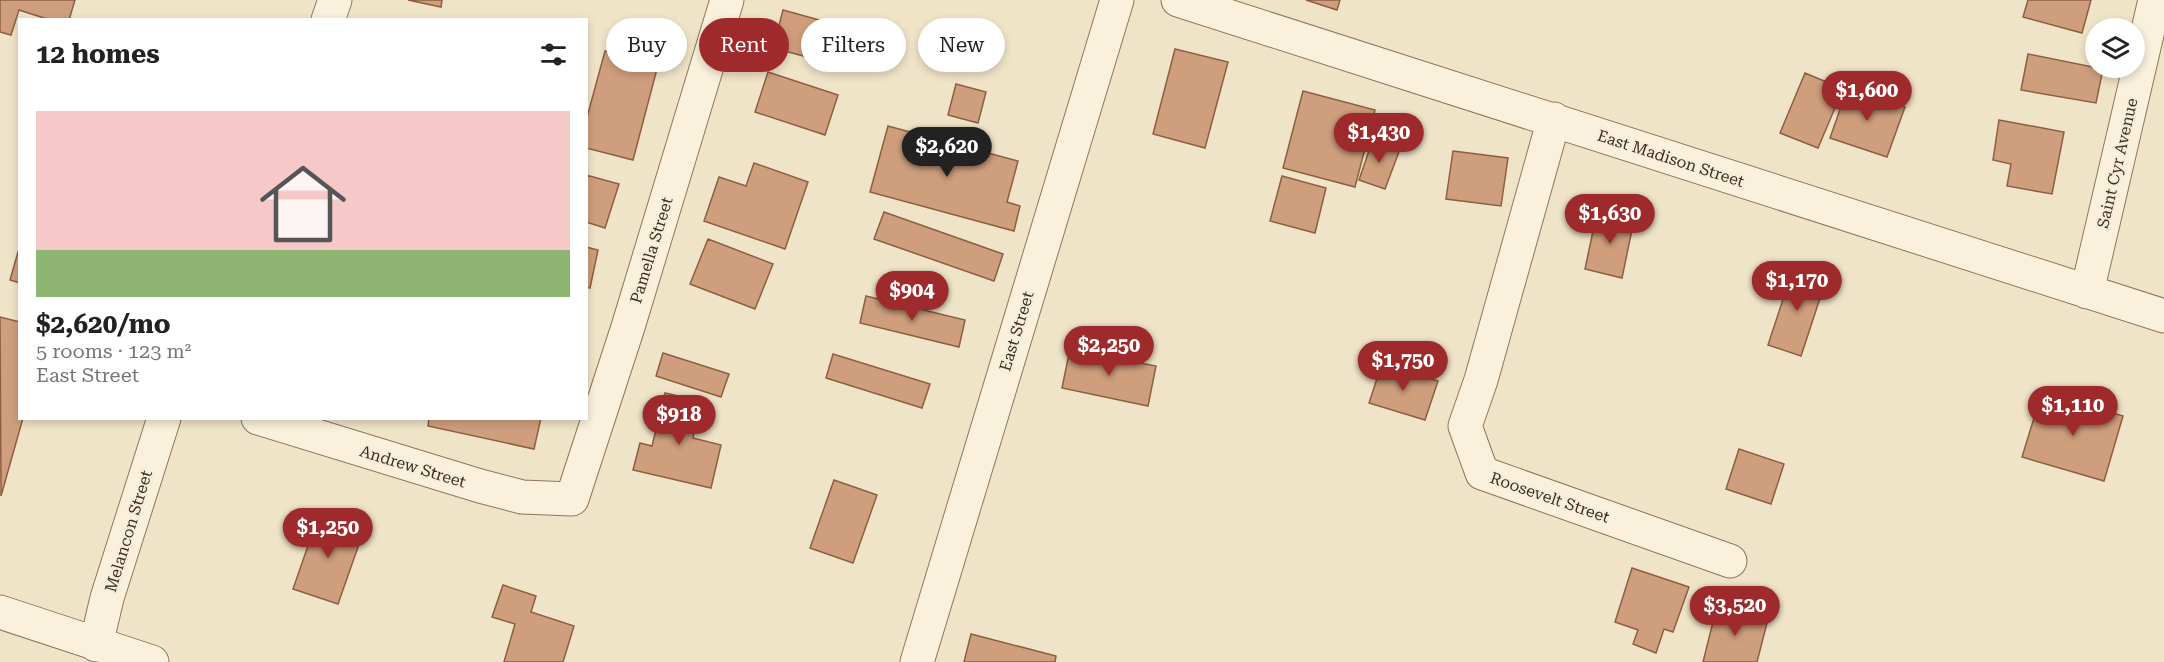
<!DOCTYPE html>
<html lang="en">
<head>
<meta charset="utf-8">
<style>
  :root { --surface:#fff; --page:#f2f2f2; --text:#222; --muted:#767676; --line:#e0e0e0; --accent:#9e2a2b }
  body { margin:0; font-family:"Roboto Serif",serif; background:var(--page); color:var(--text); height:100vh; display:flex; flex-direction:column; font-size:22px; white-space:nowrap }
  * { box-sizing:border-box; margin:0 }
  p { font-size:20px; color:var(--muted) }
  .icon { flex:none; width:33px; height:33px; fill:none; stroke:currentColor; stroke-width:2; stroke-linecap:round; stroke-linejoin:round }
  .map { position:relative; flex:1; overflow:hidden }
  .sheet { position:absolute; left:18px; top:18px; width:570px; height:402px; display:flex; flex-direction:column; background:var(--surface); border-radius:0px; box-shadow:0 3px 9px #0003 }
  .sheet>* { flex:none }
  .guide { position:absolute; left:606px; top:18px; width:570px; height:54px; display:flex; gap:12px }
  .tools { position:absolute; left:2085px; top:18px; display:grid; gap:12px }
  .tools a { display:grid; place-items:center; width:60px; height:60px; border-radius:50%; background:var(--surface); box-shadow:0 3px 9px #0003; font-size:30px }
  .price { position:absolute; translate:-50% -51px; padding:0 14px; border-radius:21px; background:var(--accent); color:#fff; font-size:20px; line-height:39px; filter:drop-shadow(0 2px 3px #0008) }
  .price::after { content:''; position:absolute; left:50%; top:36px; width:18px; height:14px; margin-left:-9px; background:inherit; clip-path:polygon(0 0,100% 0,50% 100%) }
  .price.on { background:#222; color:#fff }
  ul { padding:0; list-style:none }
  li { display:grid; align-content:center; gap:12px; height:318px; padding:0 18px }
  li+li { border-top:2px solid var(--line) }
  li span { display:grid; place-items:center; height:186px; border-radius:0px; color:#555 }
  li>.icon { margin-inline-start:auto }
  span .icon { width:108px; height:108px; fill:#fffc; stroke-width:1 }
  li b { font-size:26px }
  h2 { display:flex; justify-content:space-between; align-items:center; height:72px; padding:0 18px; font-size:26px }
  .chip { padding:0 21px; border-radius:27px; background:var(--surface); box-shadow:0 3px 9px #0003; font-size:21px; line-height:54px }
  .chip.on { background:var(--accent); color:#fff }
  .map>svg:first-child { display:block }
</style>
</head>
<body>
<div class="map">
<svg width="2164" height="662" viewBox="0 0 2164 662">
  <rect width="100%" height="100%" fill="#f0e4c8"/>
  <!-- building -->
  <path fill="#cf9f7d" stroke="#8d5f41" stroke-width="1.5" d="M0 0H75L69 20H50L19 10 11 35 0 32Z
    M408 0H442L441 7Z
    M1306 0H1340L1337 10Z
    M2028 0H2091L2082 33 2023 17Z
    M783 10 852 29 841 66 773 48Z
    M1175 49 1228 62 1205 148 1153 134Z
    M605 51 658 65 633 160 586 148V121Z
    M2028 54 2103 69 2096 103 2021 90Z
    M768 72 838 95 825 135 755 112Z
    M1805 73 1843 89 1818 148 1780 133Z
    M956 84 986 92 978 123 948 115Z
    M1848 87 1905 107 1887 157 1830 138Z
    M1303 91 1375 110 1355 187 1283 168Z
    M1999 120 2064 132 2052 194 2007 186 2011 164 1993 160Z
    M888 126 1018 161 1007 202 1020 206 1014 231 870 192Z
    M1373 139 1400 149 1385 189 1359 180Z
    M1453 151 1508 158 1501 206 1446 199Z
    M754 163 808 182 785 249 704 221 719 177 746 186Z
    M586 175 619 184 605 228 586 222Z
    M1282 176 1326 188 1315 233 1270 221Z
    M884 212 1003 254 994 281 874 239Z
    M1597 212 1634 220 1622 278 1585 269Z
    M708 239 773 264 755 309 690 284Z
    M20 245V283L10 280Z
    M586 247 598 250 590 288 586 287Z
    M1793 269 1826 280 1801 356 1768 345Z
    M866 296 965 320 959 347 860 323Z
    M0 317 20 322V418H23L1 496Z
    M1070 349 1156 366 1148 406 1062 388Z
    M663 353 729 374 721 397 656 376Z
    M833 354 930 384 922 408 826 378Z
    M1382 363 1438 381 1425 420 1369 403Z
    M2042 392 2123 416 2104 481 2022 457Z
    M665 393 701 401 693 438 721 445 711 488 633 470 640 443 652 446Z
    M429 418H541L534 449 428 426Z
    M1739 449 1784 464 1771 504 1726 489Z
    M834 480 877 495 853 563 810 548Z
    M319 514 364 530 338 604 293 589Z
    M1632 568 1689 587 1673 632 1664 629 1656 653 1633 644 1638 630 1615 622Z
    M503 585 536 596 531 612 574 626 563 662H504L515 624 492 617Z
    M1717 606 1768 619 1757 662H1703Z
    M971 634 1056 656 1055 662H964Z"/>
  <g fill="none" stroke-linecap="round" stroke-linejoin="round">
    <!-- minor casing -->
    <g stroke="#8d765c" stroke-width="35">
      <path id="minor" d="M1178 0 2164 316
        M328 20 335 0
        M1554 119 1481 380 1465 426 1482 473 1730 561
        M2087 292 2155 0
        M258 418 480 486 522 497 572 499 628 327 727 0
        M0 612 152 662
        M96 645 107 598 164 418
        M917 662 1117 0"/>
    </g>
    <!-- minor -->
    <use href="#minor" stroke="#faf1dc" stroke-width="33"/>
  </g>
  <g text-anchor="middle" stroke-width="4.5" stroke-linejoin="round" paint-order="stroke">
    <!-- street labels -->
    <g font-size="16" fill="#3d2e20" stroke="#f7eed8">
      <text transform="translate(1671 158) rotate(18)" y="6">East Madison Street</text>
      <text transform="translate(2117 163) rotate(-77)" y="6">Saint Cyr Avenue</text>
      <text transform="translate(651 250) rotate(-73)" y="6">Pamella Street</text>
      <text transform="translate(1016 331) rotate(-73)" y="6">East Street</text>
      <text transform="translate(413 466) rotate(17)" y="6">Andrew Street</text>
      <text transform="translate(1550 497) rotate(19)" y="6">Roosevelt Street</text>
      <text transform="translate(128 531) rotate(-73)" y="6">Melancon Street</text>
    </g>
  </g>
</svg>
<div class="tools">
<a><svg class="icon" aria-label="layers" viewBox="0 0 24 24"><path d="M12 4l9 5-9 5-9-5zM3 14l9 5 9-5"/></svg></a>
</div>
<b class="price" style="left:1867px;top:122px">$1,600</b>
<b class="price" style="left:1379px;top:164px">$1,430</b>
<b class="price on" style="left:947px;top:178px">$2,620</b>
<b class="price" style="left:1610px;top:245px">$1,630</b>
<b class="price" style="left:1797px;top:312px">$1,170</b>
<b class="price" style="left:912px;top:322px">$904</b>
<b class="price" style="left:1109px;top:377px">$2,250</b>
<b class="price" style="left:1403px;top:392px">$1,750</b>
<b class="price" style="left:2073px;top:437px">$1,110</b>
<b class="price" style="left:679px;top:446px">$918</b>
<b class="price" style="left:328px;top:559px">$1,250</b>
<b class="price" style="left:1735px;top:637px">$3,520</b>
<div class="guide">
<a class="chip">Buy</a>
<a class="chip on">Rent</a>
<a class="chip">Filters</a>
<a class="chip">New</a>
</div>
<section class="sheet">
<h2>12 homes<svg class="icon" aria-label="filters" viewBox="0 0 24 24"><path d="M4 7h16M4 17h16"/><circle cx="9" cy="7" r="2"/><circle cx="15" cy="17" r="2"/></svg></h2>
<ul>
<li><span style="background:linear-gradient(#f6c9c9 75%,#8fb573 0)"><svg class="icon" aria-label="home" viewBox="0 0 24 24"><path d="M3 11l9-7 9 7M6 9v11h12V9"/></svg></span><div><b>$2,620/mo</b><p>5 rooms · 123 m²</p><p>East Street</p></div></li>
</ul>
</section>
</div>
</body>
</html>
